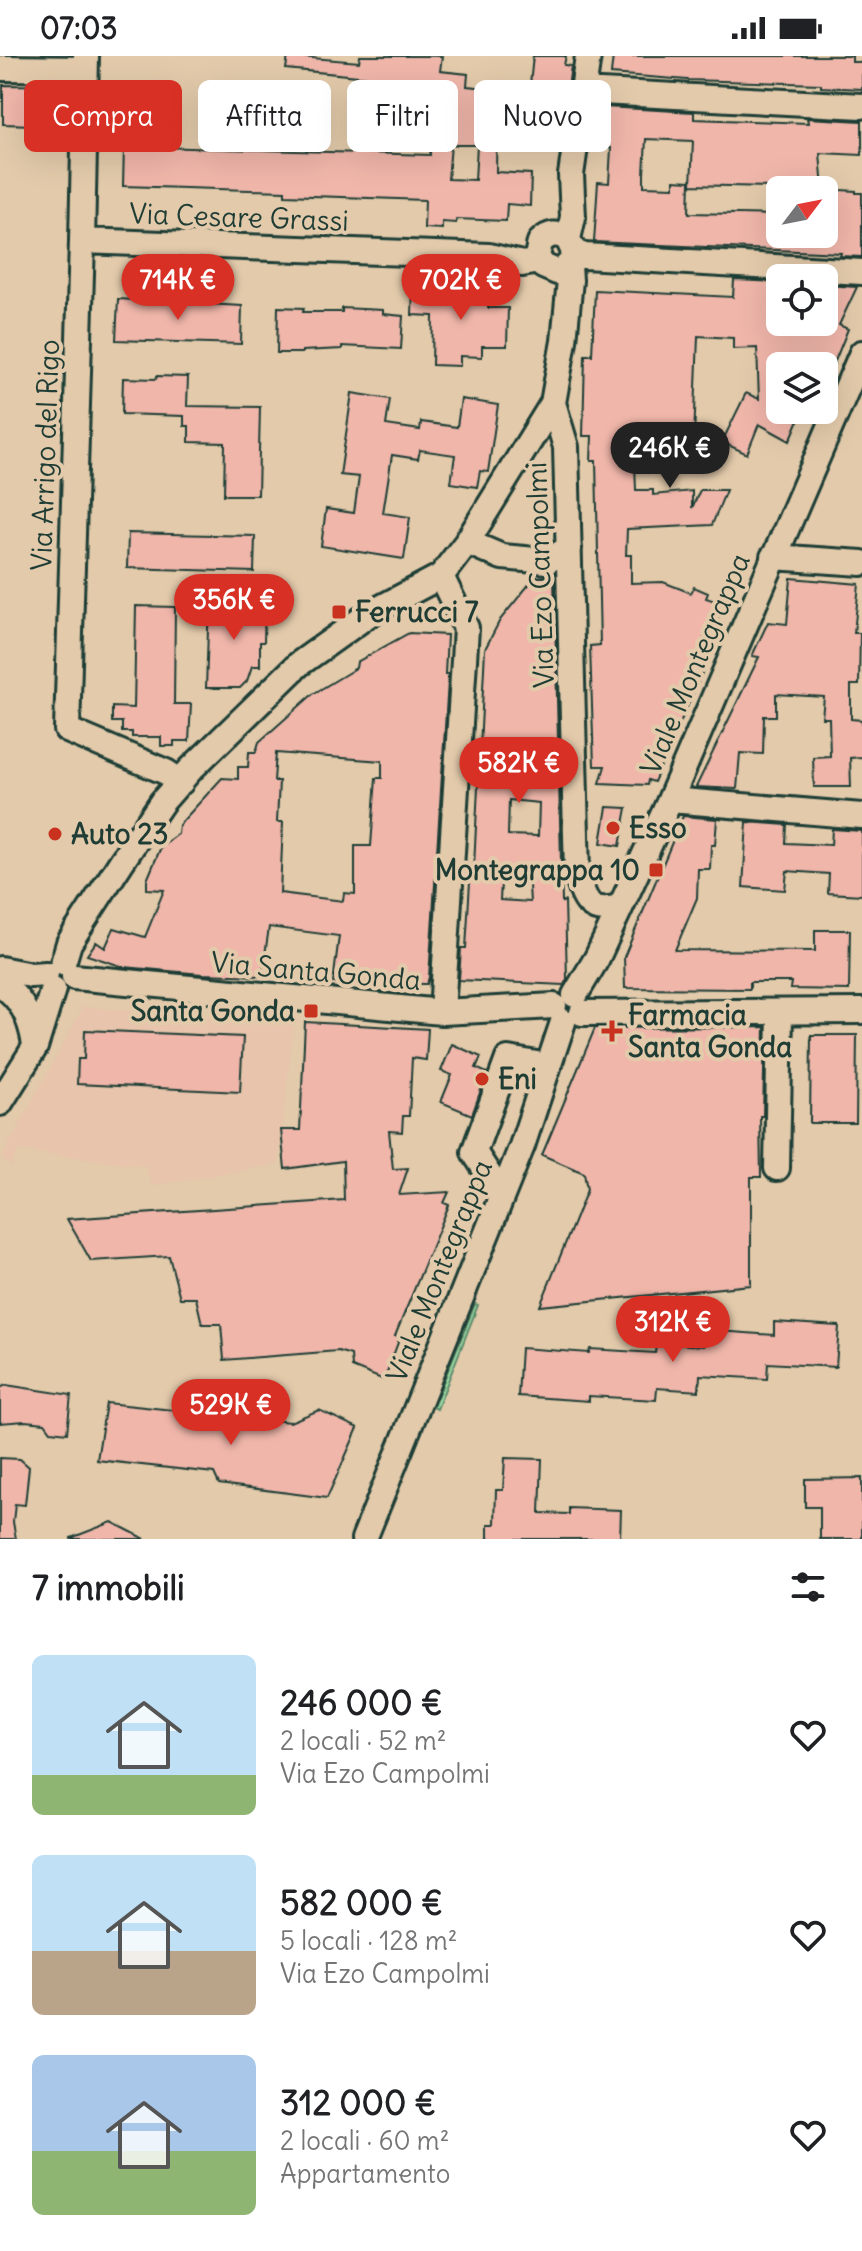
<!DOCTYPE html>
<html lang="it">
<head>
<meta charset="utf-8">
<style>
  :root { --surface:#fff; --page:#f6f6f6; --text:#202124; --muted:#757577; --accent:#d93025 }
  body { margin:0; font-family:Delius,sans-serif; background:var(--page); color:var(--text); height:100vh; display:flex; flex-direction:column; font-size:30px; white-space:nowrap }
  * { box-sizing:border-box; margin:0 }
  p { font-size:26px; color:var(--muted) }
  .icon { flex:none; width:44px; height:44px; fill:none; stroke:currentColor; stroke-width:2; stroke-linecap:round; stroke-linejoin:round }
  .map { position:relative; height:1483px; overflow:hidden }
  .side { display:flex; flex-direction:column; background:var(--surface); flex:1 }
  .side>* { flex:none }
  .top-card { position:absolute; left:24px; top:24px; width:814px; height:72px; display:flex; gap:16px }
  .needle { width:52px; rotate:58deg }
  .fabs { position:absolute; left:766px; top:120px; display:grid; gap:16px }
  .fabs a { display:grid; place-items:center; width:72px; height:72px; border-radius:12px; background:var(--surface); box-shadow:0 8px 32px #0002; font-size:40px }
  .price { position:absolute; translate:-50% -68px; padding:0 18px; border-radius:28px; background:var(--accent); color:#fff; font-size:26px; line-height:52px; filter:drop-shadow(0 2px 4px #0008) }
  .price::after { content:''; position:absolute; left:50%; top:48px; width:24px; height:18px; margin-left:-12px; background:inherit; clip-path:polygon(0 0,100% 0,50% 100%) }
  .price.on { background:#222; color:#fff }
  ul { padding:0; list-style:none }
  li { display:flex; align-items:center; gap:24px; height:200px; padding:0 32px }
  li span { display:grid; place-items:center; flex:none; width:224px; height:160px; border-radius:12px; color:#555 }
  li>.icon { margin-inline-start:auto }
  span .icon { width:96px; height:96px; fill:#fffc; stroke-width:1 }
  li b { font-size:34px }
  h2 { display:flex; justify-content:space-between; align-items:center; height:96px; padding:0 32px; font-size:34px }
  .chip { padding:0 28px; border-radius:12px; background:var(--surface); box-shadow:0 8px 32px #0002; font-size:28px; line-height:72px }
  .chip.on { background:var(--accent); color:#fff }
  .status { display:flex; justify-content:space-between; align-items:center; height:56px; padding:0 40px; background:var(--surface); direction:ltr }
  .status svg { height:22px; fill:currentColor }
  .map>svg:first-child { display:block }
</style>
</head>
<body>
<div class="status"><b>07:03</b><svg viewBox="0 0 49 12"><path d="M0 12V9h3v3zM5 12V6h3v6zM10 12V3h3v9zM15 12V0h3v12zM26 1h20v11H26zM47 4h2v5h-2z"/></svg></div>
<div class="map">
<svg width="862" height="1483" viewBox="0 0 862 1483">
  <defs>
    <pattern id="grass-tufts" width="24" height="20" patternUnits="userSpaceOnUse" patternTransform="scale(2)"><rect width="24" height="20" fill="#9cdaa3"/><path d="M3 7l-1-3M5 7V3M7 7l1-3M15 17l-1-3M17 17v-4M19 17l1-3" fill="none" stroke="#86bc8d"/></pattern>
  </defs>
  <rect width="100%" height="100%" fill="#e3caab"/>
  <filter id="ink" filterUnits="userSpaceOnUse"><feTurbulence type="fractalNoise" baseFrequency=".0125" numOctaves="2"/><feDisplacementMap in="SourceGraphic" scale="16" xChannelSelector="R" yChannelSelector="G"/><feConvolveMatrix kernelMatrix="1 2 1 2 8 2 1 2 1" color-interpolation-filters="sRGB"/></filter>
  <g filter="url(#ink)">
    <!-- built -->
    <path fill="#e7c4ab" d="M83 951 294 966 278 1108 152 1130 145 1110 19 1094 11 1110 1 1103Z"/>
    <!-- grass -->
    <path fill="url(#grass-tufts)" stroke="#5e8c6c" stroke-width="2" d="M475 1248 478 1249 437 1353 433 1351Z"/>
    <!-- building -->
    <path fill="#f0b6aa" stroke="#1f3d34" stroke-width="2" fill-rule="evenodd" d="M288 0 359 6 360 0H442L440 15 468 18 467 30 517 35 519 28 530 29 533 0H566L564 9 571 10 561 84 533 81 536 52 497 49 496 116 531 118 530 150 507 148 506 165 456 163V167L442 166V173L424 172 425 144 285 139V135L123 130 124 90 430 99 431 44 376 39 378 22 286 13ZM451 89H477L475 124 448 123Z
      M613 0H852V6H862V33L821 31V28L688 24 611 18Z
      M3 29 65 30 64 70 3 68Z
      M603 51 694 56V63L808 67 807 62 862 65V99L820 97 823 134H769V131L691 129 693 85 646 83 644 118V130L674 131V124L690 125 689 157 780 159V178H824V133L856 135V137H862V201L840 200 841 197 594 186 598 126 609 127 611 92H599Z
      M734 224 780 226V266H824V229L857 231 839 269 848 273 833 310H780V354H803L790 385 759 368 747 398 722 386 746 337 759 343 757 292 733 293V282L698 280 693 409 635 407 636 434H653V439L692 435V452L700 434H726L712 469 627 473 626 499H631V527L663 526 691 537 694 531 708 537 706 542 724 548 713 575 708 573 695 606 705 610 654 726 648 724 647 729 600 727 605 710H594L590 590 600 589 596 405H591L592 380H583L585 299H592L595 234 733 241Z
      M413 231 489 234 488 252H508L507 290H482V301L460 300V310L432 309 433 260 412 259Z
      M118 243 242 250 241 288 116 284Z
      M278 251 304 252 303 256H342V252L383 254V258L403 260 401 293 342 290V293L302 295V297H277Z
      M157 320 188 321 187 350 260 351 258 439H224L225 387 189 386V370H184V360L122 358 123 322 156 323Z
      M352 337 390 343 386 369 420 374 421 366 457 371 461 343 498 349 488 416 480 415 477 431 451 427 455 399 420 394 418 403 392 399 383 457 410 461 404 503 321 490 326 453 354 457 359 421 340 419Z
      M128 477 255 480 254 516 127 512Z
      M535 521H554L562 846 565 845 567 923 564 929 459 924 461 892H466L471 809 474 810 485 593 500 564ZM509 744 539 747 538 780 508 779ZM502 811 528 814 530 846 500 844Z
      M791 522 859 528 854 577H860L859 629H851V663L862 664V701L850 702 851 731H814L813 701 830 700 829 662H822L824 641 776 638V660H764L763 698 740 697 737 733 696 731 759 601 752 600 768 566 787 568Z
      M209 545 265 546 264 586H260V610H252L247 625 240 632H206Z
      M136 550 175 551 174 648H191L189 685H174V690H161V681H132V676H122V666H112V651L134 652Z
      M409 577 447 579 445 618H448V625L429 921 427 928 333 927 339 880 269 871 262 920 202 918 124 911 87 899 96 886 105 892 114 872 145 881 164 834 147 833V824L161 791 178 778 179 769 222 722 238 723V711H248L249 696H256L259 686 313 638 356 612 357 606ZM276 697 382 705V722H376L371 790H355V838L344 837 343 845 280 837 283 766H277L279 725H274Z
      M607 751 627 752 620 790 601 787Z
      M683 760 717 763 715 789H711L710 813H698L697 842 675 894 815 895V874H850L849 934 790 933 791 926H750V933L625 932 624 901Z
      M747 766 787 769 786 787 831 789 832 773 862 775V839L828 837 829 818 787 815 785 834 743 831Z
      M305 966 428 973 426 1004 412 1002 409 1060H403L402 1076 389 1075 393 1113 408 1112 399 1139 449 1136 444 1147 449 1149 395 1280 400 1281 384 1324 352 1311 351 1299 338 1295 224 1304 221 1268H202L196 1242H180L169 1200 91 1205 67 1163 344 1144 343 1105 285 1113 281 1074H300Z
      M765 971 763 1060H760L761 1121H751V1229L540 1250 587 1134 584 1117 542 1099 595 972Z
      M85 974 243 981 240 1036 77 1028 78 1003H84Z
      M811 979H857L856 1067H810Z
      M452 988 481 1001 476 1012 487 1017 472 1059 441 1046 452 1019 441 1015Z
      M774 1266 839 1270 836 1311 768 1307 767 1323 700 1319 699 1335 657 1332 656 1344 589 1340V1345L518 1340 521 1292 589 1297 590 1293 655 1297 656 1287 704 1290 705 1274 774 1279Z
      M6 1329 71 1339 67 1377 51 1375 45 1367 25 1365 0 1367V1332Z
      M106 1347 290 1366 319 1354 358 1372 327 1442 219 1428 214 1417 97 1404Z
      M0 1402 20 1403 29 1411 25 1449 15 1448 13 1466 16 1483H0Z
      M505 1402 542 1403 540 1457 569 1458V1452L621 1454 620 1483H488V1468H495L496 1434H503Z
      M862 1422V1483H820V1451H805V1423Z
      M112 1466 145 1483H71V1482Z"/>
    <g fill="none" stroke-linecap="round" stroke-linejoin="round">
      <!-- minor casing -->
      <g stroke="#1f3d34" stroke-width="30">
        <path id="minor" d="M86 0 82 185 67 674 166 716 181 726
          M2 12 85 13
          M582 35 862 50
          M568 183C558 176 549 177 540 186L537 201 543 210 557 216 563 214 572 205 574 196 568 183 573 161 571 119 588 0
          M82 185 489 200 522 208 539 205
          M574 196 584 200 862 216
          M553 347 566 391 577 818C584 844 588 859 619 851
          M467 486 502 501 547 505 569 492
          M773 501 862 507
          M441 520 466 572 442 956
          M670 744 862 760
          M63 907 69 887 122 805 162 746 191 713 299 608 369 558 441 520 467 486 553 347 564 285 570 224 569 210
          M0 913 31 919 46 918
          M74 921 442 956 554 950
          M0 927C23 944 30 961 35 988
          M575 939 597 902 670 744 862 297
          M582 957 862 955
          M0 1047 35 991 53 933
          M777 1112 780 957
          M502 1139 474 1096 508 1003 548 1010
          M364 1483 522 1090 563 966"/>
      </g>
      <!-- minor -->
      <use href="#minor" stroke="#e3caab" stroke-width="24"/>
    </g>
  </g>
  <!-- markers -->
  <g fill="#c8321e" stroke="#e3caab" stroke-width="3">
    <rect x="331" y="548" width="16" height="16" rx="4"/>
    <circle cx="613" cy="772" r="8"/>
    <circle cx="55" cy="778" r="8"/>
    <rect x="648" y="806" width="16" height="16" rx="4"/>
    <rect x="303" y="947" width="16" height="16" rx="4"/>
    <path d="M608 963h8v8h8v8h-8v8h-8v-8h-8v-8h8z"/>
    <circle cx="482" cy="1023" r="8"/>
  </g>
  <g text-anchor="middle" stroke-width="8" stroke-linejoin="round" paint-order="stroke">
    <!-- street labels -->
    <g font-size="28" fill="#1f3d34" stroke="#e3caab">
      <text transform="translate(239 161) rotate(2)" y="10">Via Cesare Grassi</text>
      <text transform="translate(45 399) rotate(-88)" y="10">Via Arrigo del Rigo</text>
      <text transform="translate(540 519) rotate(-92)" y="10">Via Ezo Campolmi</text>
      <text transform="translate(695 608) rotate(-67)" y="10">Viale Montegrappa</text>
      <text transform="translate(316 915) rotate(5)" y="10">Via Santa Gonda</text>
      <text transform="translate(439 1215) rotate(-68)" y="10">Viale Montegrappa</text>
    </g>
    <!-- poi labels -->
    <g font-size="28" font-weight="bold" fill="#1f3d34" stroke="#e3caab" text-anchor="start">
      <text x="355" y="566">Ferrucci 7</text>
      <text x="629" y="782">Esso</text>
      <text x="71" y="788">Auto 23</text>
      <text x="640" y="824" text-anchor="end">Montegrappa 10</text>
      <text x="295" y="965" text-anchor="end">Santa Gonda</text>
      <text x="628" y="969">Farmacia<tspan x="628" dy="32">Santa Gonda</tspan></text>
      <text x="498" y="1033">Eni</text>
    </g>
  </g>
</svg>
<div class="fabs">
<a><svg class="needle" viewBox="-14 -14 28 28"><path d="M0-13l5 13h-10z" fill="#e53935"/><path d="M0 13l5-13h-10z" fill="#757577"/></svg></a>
<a><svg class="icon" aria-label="locate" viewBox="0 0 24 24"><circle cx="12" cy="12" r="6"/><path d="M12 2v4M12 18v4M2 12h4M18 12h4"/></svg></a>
<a><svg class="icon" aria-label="layers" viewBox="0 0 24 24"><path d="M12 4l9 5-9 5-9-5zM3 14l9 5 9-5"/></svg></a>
</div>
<b class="price" style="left:178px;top:266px">714K €</b>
<b class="price" style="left:461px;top:266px">702K €</b>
<b class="price on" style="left:670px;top:434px">246K €</b>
<b class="price" style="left:234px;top:586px">356K €</b>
<b class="price" style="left:519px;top:749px">582K €</b>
<b class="price" style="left:673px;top:1308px">312K €</b>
<b class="price" style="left:231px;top:1391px">529K €</b>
<div class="top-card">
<a class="chip on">Compra</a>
<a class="chip">Affitta</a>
<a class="chip">Filtri</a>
<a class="chip">Nuovo</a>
</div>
</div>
<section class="side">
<h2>7 immobili<svg class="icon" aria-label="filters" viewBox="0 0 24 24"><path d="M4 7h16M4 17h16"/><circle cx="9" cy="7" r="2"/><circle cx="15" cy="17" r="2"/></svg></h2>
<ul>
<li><span style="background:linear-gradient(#bfe0f5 75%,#8fb573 0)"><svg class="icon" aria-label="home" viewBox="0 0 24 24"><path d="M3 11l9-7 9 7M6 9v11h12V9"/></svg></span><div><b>246 000 €</b><p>2 locali · 52 m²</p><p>Via Ezo Campolmi</p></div><svg class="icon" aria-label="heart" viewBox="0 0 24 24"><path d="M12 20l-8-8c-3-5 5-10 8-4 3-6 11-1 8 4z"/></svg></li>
<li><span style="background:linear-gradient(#bfe0f5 60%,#b9a48a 0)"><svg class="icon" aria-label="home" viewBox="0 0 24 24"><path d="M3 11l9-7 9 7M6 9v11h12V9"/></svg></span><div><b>582 000 €</b><p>5 locali · 128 m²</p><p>Via Ezo Campolmi</p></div><svg class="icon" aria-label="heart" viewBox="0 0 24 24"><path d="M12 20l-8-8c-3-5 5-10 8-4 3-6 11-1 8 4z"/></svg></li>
<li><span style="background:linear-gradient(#a9c7e8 60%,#8fb573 0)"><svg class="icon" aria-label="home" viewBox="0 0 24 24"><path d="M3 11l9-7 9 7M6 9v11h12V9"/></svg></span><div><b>312 000 €</b><p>2 locali · 60 m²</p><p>Appartamento</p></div><svg class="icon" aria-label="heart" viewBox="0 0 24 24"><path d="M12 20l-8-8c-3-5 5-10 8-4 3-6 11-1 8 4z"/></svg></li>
</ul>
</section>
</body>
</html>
